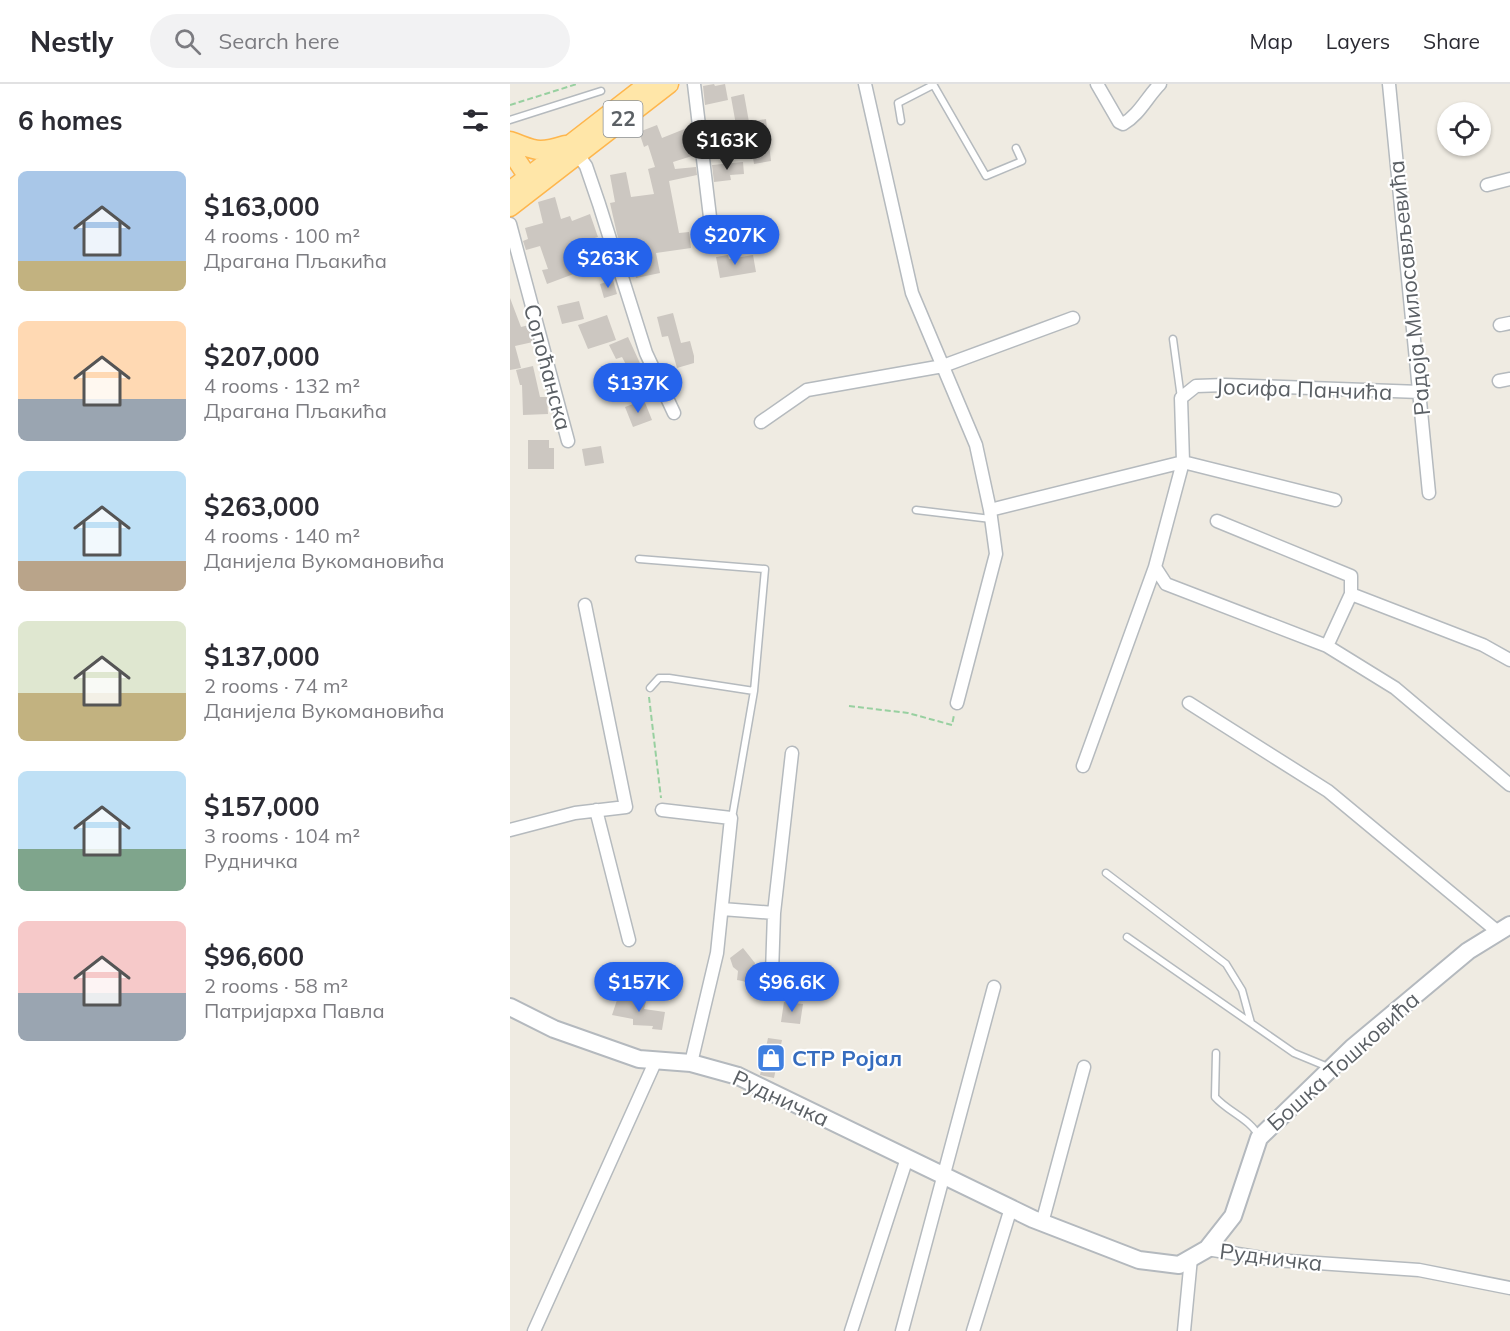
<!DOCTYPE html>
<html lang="en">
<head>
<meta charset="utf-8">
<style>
  :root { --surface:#fff; --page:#f2f2f3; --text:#2b2b33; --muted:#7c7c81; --line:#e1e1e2; --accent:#2563eb }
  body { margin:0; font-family:Mulish,sans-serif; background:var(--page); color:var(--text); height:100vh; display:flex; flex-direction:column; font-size:22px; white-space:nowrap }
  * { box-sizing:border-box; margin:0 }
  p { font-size:20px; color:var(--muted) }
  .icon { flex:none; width:33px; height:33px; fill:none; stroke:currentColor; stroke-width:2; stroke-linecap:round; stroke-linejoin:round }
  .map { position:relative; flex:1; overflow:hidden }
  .details { display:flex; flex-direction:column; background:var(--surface); width:510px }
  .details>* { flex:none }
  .tools { position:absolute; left:927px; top:18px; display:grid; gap:12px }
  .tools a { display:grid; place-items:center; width:54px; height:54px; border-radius:50%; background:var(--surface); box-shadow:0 2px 4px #0004; font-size:30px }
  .price { position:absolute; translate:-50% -51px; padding:0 14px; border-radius:21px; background:var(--accent); color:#fff; font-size:20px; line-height:39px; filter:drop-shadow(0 2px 3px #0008) }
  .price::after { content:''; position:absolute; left:50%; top:36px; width:18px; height:14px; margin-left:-9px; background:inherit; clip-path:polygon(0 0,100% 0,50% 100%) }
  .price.active { background:#222; color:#fff }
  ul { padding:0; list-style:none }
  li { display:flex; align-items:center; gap:18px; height:150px; padding:0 18px }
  li span { display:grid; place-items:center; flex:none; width:168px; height:120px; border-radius:9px; color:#555 }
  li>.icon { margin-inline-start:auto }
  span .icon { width:72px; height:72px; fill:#fffc; stroke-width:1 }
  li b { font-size:26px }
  h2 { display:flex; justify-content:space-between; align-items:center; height:72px; padding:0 18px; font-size:26px }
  header { display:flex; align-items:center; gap:36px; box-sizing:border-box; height:84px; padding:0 30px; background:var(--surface); border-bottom:2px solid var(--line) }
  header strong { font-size:28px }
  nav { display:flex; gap:33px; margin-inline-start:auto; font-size:21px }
  .search { width:420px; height:54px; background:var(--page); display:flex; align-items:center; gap:15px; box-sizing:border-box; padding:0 21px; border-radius:33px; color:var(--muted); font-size:22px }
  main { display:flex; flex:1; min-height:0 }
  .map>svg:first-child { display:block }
</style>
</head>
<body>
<header>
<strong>Nestly</strong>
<div class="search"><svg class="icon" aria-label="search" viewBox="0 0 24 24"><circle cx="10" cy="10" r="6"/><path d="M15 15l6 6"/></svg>Search here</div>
<nav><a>Map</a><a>Layers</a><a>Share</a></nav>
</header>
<main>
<section class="details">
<h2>6 homes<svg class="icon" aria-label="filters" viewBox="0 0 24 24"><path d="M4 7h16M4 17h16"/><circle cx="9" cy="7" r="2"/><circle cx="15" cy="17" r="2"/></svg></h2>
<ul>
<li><span style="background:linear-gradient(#a9c7e8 75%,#c2b280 0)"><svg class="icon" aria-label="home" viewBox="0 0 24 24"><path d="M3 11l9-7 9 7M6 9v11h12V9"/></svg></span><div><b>$163,000</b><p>4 rooms · 100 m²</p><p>Драгана Пљакића</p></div></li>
<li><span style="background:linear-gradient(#ffd9b3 65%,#9aa5b1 0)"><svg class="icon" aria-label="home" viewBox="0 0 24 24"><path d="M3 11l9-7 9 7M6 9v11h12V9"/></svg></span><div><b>$207,000</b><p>4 rooms · 132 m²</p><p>Драгана Пљакића</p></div></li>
<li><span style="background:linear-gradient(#bfe0f5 75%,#b9a48a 0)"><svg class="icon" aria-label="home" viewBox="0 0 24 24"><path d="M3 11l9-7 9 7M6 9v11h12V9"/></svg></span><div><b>$263,000</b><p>4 rooms · 140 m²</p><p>Данијела Вукомановића</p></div></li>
<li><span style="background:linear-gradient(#dfe7d0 60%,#c2b280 0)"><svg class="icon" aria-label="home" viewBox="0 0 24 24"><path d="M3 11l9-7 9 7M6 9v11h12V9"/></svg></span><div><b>$137,000</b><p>2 rooms · 74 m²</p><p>Данијела Вукомановића</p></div></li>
<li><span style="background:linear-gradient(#bfe0f5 65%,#7fa58c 0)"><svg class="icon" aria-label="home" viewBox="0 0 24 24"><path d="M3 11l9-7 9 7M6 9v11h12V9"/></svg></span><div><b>$157,000</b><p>3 rooms · 104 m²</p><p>Рудничка</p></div></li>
<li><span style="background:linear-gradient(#f6c9c9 60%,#9aa5b1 0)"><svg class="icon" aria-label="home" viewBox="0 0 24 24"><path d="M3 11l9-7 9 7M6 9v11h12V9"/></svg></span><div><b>$96,600</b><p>2 rooms · 58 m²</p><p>Патријарха Павла</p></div></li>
</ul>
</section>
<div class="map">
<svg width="1000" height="1247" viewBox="0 0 1000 1247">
  <rect width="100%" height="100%" fill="#efebe2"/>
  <!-- building -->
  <path fill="#ccc7c1" d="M204 0 205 2 215 0 218 16 195 21 193 2Z
    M234 10 239 38 256 35 261 77 244 80 240 56 207 65 203 54 209 52 207 46 226 41 221 13Z
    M147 41 152 54 177 44 182 58 178 59 182 72 163 78 165 85 186 83 187 91 159 97 169 149 179 148 181 164 146 169 150 189 126 194 120 166 113 168 107 150 100 119 105 118 100 91 116 88 121 113 144 110 138 85 145 83 138 61 134 63 129 48Z
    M233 78 234 90 220 91 221 96 204 98 202 81Z
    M45 113 51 135 60 132 62 137 80 130 88 153 59 162 69 188 37 200 32 186 38 185 30 162 16 166 13 157 18 155 15 144 33 139 28 118Z
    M218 171 219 175 243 171 246 188 210 194 206 173Z
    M103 196 107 210 94 214 90 200Z
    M0 214 11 243 19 241 23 258 5 262 11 284 0 286Z
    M69 217 74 235 52 240 47 222Z
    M163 229 171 259 180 257 184 272V279L167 284 158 252 152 253 147 233Z
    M97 231 106 256 78 265 68 241Z
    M118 253 134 288 123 294 112 273 106 275 99 261Z
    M23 282 30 313H37L38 330 13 331 12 301H10L6 286Z
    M134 316 142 336 123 343 115 323Z
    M18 356H39V364H44V385H18Z
    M91 362 94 379 75 382 72 365Z
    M233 864 245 879 242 899 227 896 228 887 223 883 220 874Z
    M108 913 136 918 134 925 155 928 152 946 142 945 143 942 123 941V935L102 931Z
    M274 918 293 920 290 940 271 938Z
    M258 954 272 956 264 994 250 991Z"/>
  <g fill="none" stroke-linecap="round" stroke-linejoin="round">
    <!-- lane casing -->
    <g stroke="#b5babe" stroke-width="9">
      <path id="lane" d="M423 0 476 92 512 77 506 64
        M0 36 91 7
        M391 37 388 19 423 1
        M663 255 671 314
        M406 426 481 435
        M129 475 255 485 244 607
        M140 604 149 594H159L244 607 222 734
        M596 789 716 880 732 906 741 939
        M617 853 784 969 818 983
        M706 969 705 1013C718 1028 741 1035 749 1053"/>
    </g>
    <!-- street casing -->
    <g stroke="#b5babe" stroke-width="15">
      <path id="street" d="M184 0 203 158
        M355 0 402 209 466 361 480 426 673 378 645 483 656 500 817 562 885 604 1000 701
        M587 0 609 38 613 40C629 31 637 13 650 0
        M879 0 919 409
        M68 71 76 82 89 120 136 269 164 329
        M977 101 1000 95
        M0 140 58 357
        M990 241 1000 239
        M989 297 1000 295
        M251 338 297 306 433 282 563 234
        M825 416 673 378 671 314 686 302 715 301 910 308
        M707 437 841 492V510
        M817 562 841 510 973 561 1000 576
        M447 619 486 470 480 426
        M679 619 818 707 988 848
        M573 682 645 483
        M86 726 119 856
        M152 726 221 734 207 869 181 979
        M0 746 65 729 116 723 75 521
        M212 825 264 829
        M262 889 264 829 282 669
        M532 1139 574 983
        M697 1165 764 1176 909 1186 1000 1204
        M24 1247 146 976
        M341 1247 397 1074
        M392 1247 484 903
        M463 1247 501 1124
        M674 1247 681 1174"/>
    </g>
    <!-- secondary casing -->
    <g stroke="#b4b9be" stroke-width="20">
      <path id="secondary" d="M0 923 44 945 129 975 181 979 228 992 523 1135 629 1176 669 1181 697 1165 723 1132 749 1054 842 964 958 867 1000 841"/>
    </g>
    <!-- primary casing -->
    <g stroke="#feb64d" stroke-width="21">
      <path id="primary" d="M0 57C26 66 26 70 55 61
        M0 66 18 93 20 103
        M0 107 138 0
        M0 123 159 0"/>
    </g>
    <!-- path -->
    <path stroke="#98d0a0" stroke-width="2" stroke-dasharray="6 3" stroke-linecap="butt" d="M0 21 67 0
      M139 613 151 714
      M339 622 398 629 442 641 444 631"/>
    <!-- lane -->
    <use href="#lane" stroke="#fff" stroke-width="6"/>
    <!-- street -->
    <use href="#street" stroke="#fff" stroke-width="12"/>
    <!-- secondary -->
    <use href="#secondary" stroke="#fff" stroke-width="16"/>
    <!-- primary -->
    <use href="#primary" stroke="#ffe6a8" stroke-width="18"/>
  </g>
  <!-- icons -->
  <defs>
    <g id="shop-square" transform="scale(1.5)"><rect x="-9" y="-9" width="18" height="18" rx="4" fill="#3f7fe0" stroke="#fff"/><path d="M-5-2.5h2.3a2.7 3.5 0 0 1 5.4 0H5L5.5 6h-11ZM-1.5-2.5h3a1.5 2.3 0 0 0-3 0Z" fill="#fff"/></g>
  </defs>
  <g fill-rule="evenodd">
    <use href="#shop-square" x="261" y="974"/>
  </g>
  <g text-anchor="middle" stroke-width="4.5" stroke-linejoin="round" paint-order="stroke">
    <!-- shield labels -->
    <rect fill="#fff" stroke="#8c9093" stroke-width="1.5" x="93.5" y="17" width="39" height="36" rx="4.5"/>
    <g font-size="21" font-weight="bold" fill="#5b6065">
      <text x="113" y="42">22</text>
    </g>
    <!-- street labels -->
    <g font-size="22" fill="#5b6065" stroke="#fff">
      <text transform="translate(899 204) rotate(-96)" y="8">Радоја Милосављевића</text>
      <text transform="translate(38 283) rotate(75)" y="8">Сопоћанска</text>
      <text transform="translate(794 305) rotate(2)" y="8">Јосифа Панчића</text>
      <text transform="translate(833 977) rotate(-42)" y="8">Бошка Тошковића</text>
      <text transform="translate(271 1014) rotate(25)" y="8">Рудничка</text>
      <text transform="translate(761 1173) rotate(7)" y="8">Рудничка</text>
    </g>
    <!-- shop labels -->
    <g font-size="22" font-weight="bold" fill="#366cbe" stroke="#fff" text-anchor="start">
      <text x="282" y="982">СТР Ројал</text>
    </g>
  </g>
</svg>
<div class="tools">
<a><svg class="icon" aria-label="locate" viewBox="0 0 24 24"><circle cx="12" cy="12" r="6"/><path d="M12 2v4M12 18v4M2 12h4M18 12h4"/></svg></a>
</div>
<b class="price active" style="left:217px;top:87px">$163K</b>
<b class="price" style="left:225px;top:182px">$207K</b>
<b class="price" style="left:98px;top:205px">$263K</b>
<b class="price" style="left:128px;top:330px">$137K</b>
<b class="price" style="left:129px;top:929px">$157K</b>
<b class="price" style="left:282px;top:929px">$96.6K</b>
</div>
</main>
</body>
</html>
